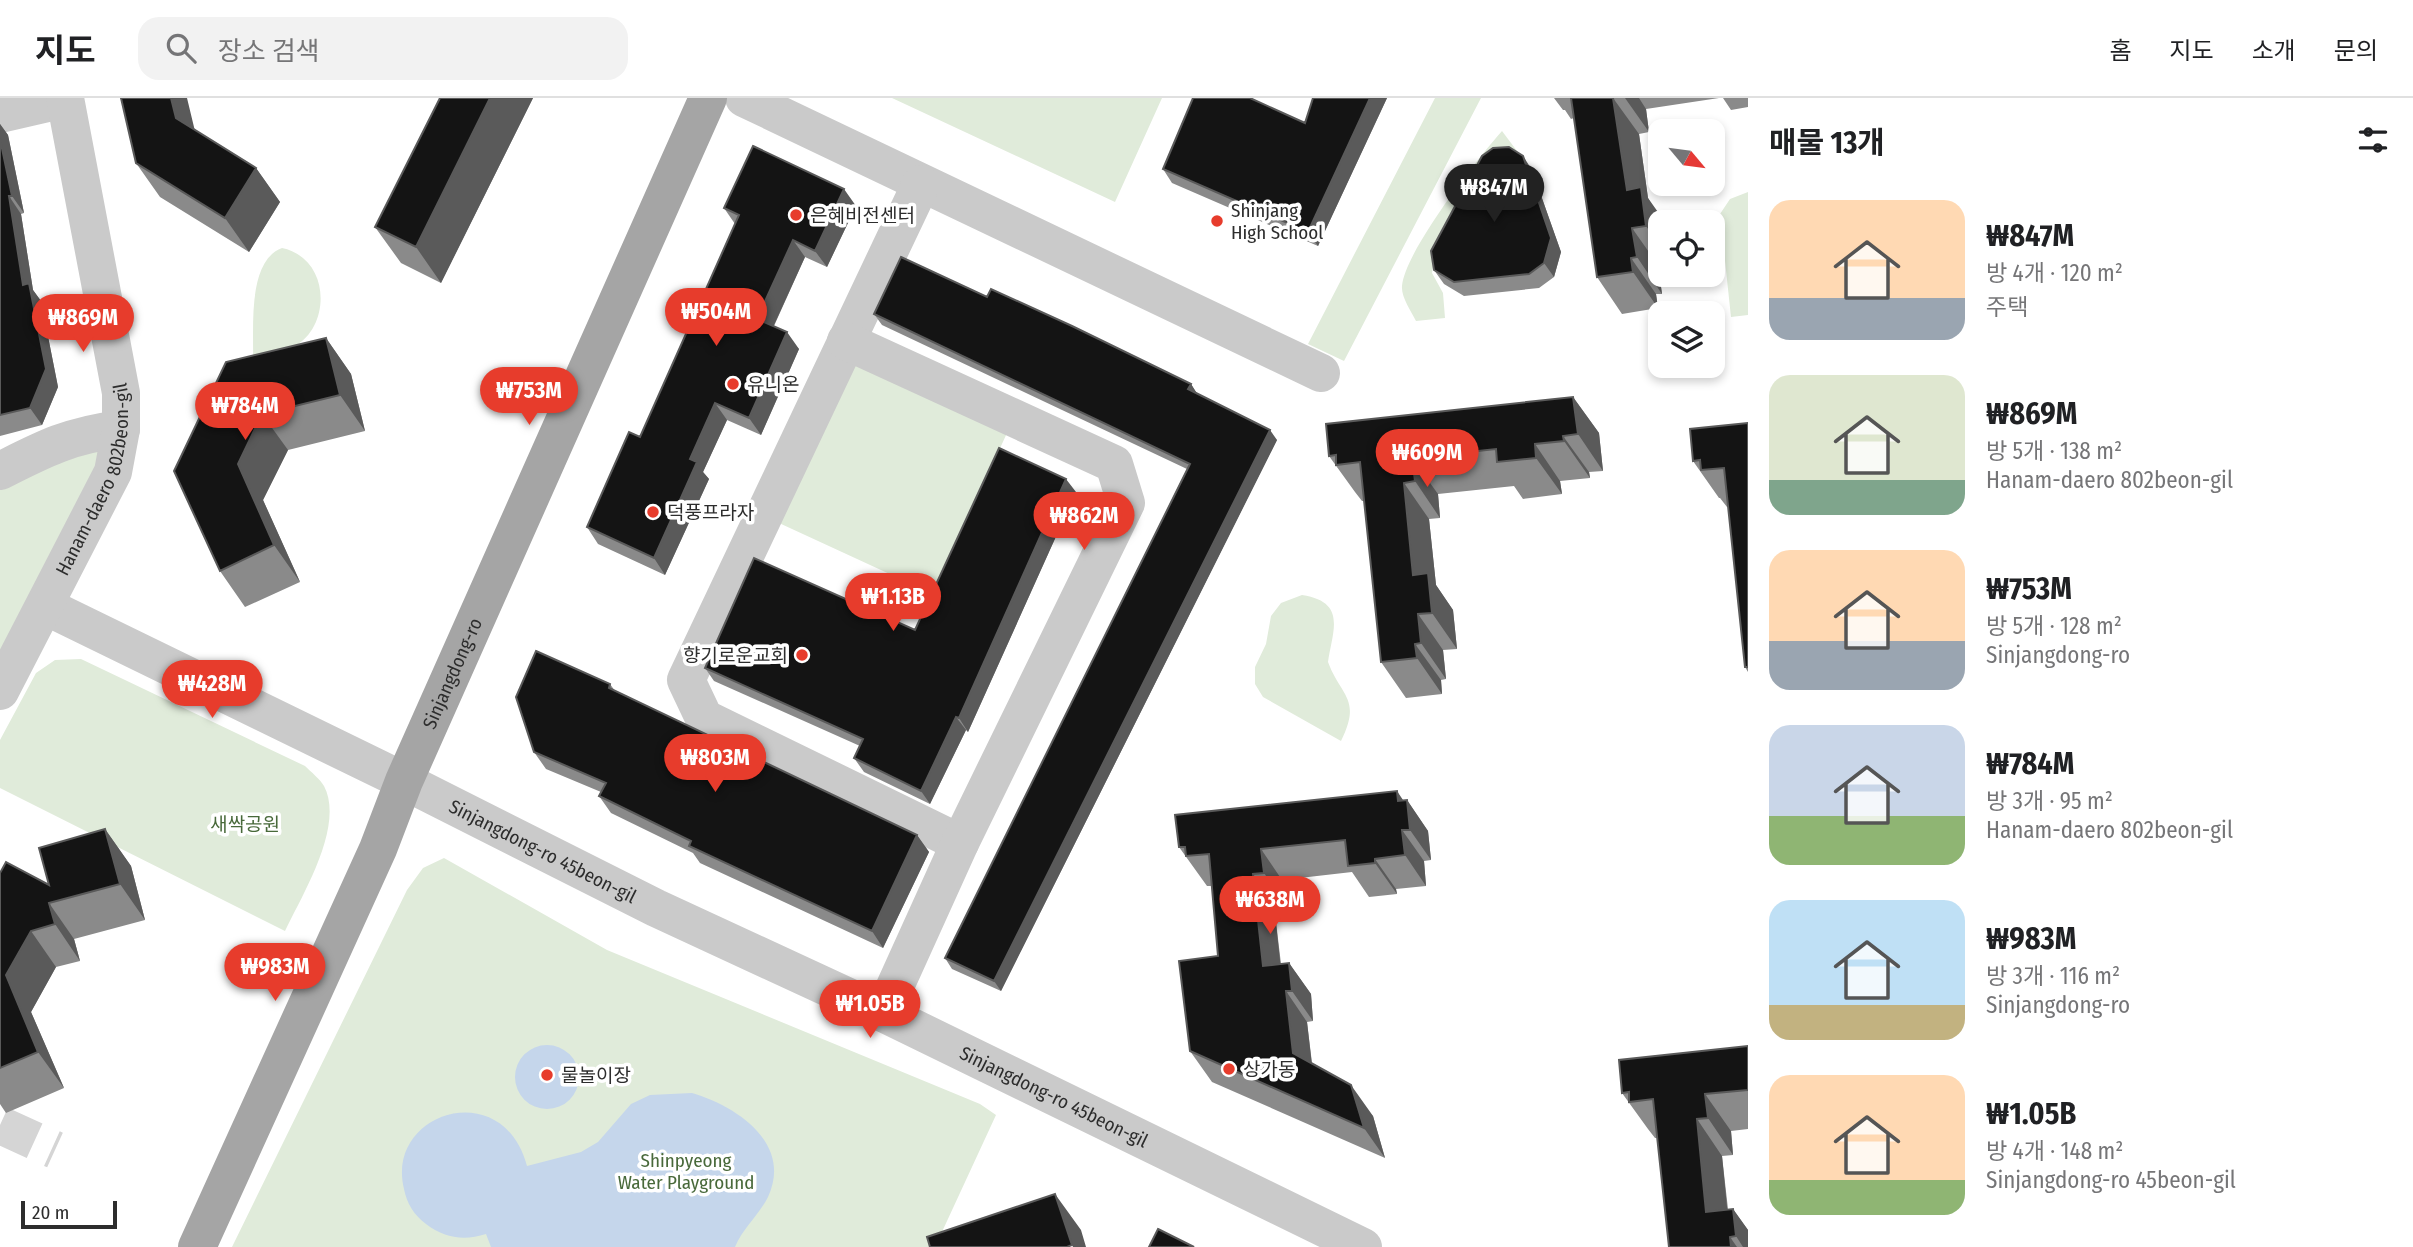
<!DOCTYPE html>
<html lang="ko">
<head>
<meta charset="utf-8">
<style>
  :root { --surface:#fff; --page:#f2f2f2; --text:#202124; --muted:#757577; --line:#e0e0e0; --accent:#e73c2c }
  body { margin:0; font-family:"Fira Sans Condensed","Noto Sans KR",sans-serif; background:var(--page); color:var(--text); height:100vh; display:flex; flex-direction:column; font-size:26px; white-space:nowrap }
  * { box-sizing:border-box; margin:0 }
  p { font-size:23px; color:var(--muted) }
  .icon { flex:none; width:38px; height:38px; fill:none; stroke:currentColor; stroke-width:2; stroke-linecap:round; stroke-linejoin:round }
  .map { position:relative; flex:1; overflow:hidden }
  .side { display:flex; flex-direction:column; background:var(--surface); width:665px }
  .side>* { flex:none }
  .needle { width:46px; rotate:119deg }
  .tools { position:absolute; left:1648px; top:21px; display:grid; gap:14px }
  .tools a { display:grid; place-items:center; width:77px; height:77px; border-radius:14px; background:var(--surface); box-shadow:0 4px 10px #0003; font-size:35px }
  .scale { position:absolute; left:21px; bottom:18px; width:96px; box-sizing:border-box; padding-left:7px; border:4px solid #2d2d2d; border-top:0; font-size:19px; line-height:24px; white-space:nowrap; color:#2d2d2d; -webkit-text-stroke:5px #fff; paint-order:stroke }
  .price { position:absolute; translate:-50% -60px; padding:0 16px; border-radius:24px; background:var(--accent); color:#fff; font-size:23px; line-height:46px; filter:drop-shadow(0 2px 4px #0008) }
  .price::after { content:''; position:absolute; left:50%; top:42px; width:21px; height:16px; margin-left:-10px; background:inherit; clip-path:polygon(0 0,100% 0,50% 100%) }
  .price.on { background:#222; color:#fff }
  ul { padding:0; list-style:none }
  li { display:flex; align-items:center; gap:21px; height:175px; padding:0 21px }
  li span { display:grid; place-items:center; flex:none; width:196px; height:140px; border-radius:21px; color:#555 }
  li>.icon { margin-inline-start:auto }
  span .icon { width:84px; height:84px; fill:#fffc; stroke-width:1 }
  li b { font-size:30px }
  h2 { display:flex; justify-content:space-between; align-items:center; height:84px; padding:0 21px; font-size:30px }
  header { display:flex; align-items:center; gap:42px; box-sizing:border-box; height:98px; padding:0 35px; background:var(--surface); border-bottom:2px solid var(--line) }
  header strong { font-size:33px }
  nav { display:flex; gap:38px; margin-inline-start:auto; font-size:24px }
  .search { width:490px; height:63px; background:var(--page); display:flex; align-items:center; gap:18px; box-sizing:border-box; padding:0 24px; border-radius:21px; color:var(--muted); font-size:26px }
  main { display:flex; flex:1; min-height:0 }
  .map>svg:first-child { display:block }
</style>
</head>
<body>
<header>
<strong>지도</strong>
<div class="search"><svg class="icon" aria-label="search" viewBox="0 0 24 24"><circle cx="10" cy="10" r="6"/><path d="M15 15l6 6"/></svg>장소 검색</div>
<nav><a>홈</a><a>지도</a><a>소개</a><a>문의</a></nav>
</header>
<main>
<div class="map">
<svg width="1748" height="1149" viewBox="0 0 1748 1149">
  <rect width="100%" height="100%" fill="#fff"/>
  <!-- green -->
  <path fill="#e0ebda" d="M892 0H1162L1115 104Z
    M1435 0H1481L1344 263 1308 246Z
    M1502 33 1517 53 1499 58 1434 163 1432 175 1443 195 1445 220 1416 223C1411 213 1401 199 1402 188 1405 153 1477 61 1502 33Z
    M1748 94V217L1731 219 1720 116 1730 101Z
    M282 150C330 160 332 227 295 248 283 255 266 258 253 262 254 230 247 163 282 150Z
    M853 264 1007 335 933 496 779 425Z
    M121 331 0 593V373Z
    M1302 497C1348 504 1332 534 1328 564 1341 599 1362 600 1341 643L1263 599 1255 586V569L1266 546 1271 518 1281 505Z
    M81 561 305 668C311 674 320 681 324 688 345 728 302 797 285 833L0 690V642L36 575 55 562Z
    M444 760 607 852 980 1006 996 1017 935 1149H232L407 792 423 770Z"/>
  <!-- water -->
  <path fill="#c5d6eb" d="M515 979a32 32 0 1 1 64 0a32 32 0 1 1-64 0Z
    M692 995C736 1008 793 1045 768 1099 759 1117 743 1130 735 1149H491L486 1136C464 1143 444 1140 426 1126 414 1117 407 1106 404 1091 385 1014 503 977 527 1068L581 1054 598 1044 631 1006 650 997Z"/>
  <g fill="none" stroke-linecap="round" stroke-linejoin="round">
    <!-- minor-tunnel -->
    <path stroke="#d5d5d5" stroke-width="38" stroke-dasharray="38 19" stroke-linecap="butt" d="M0 1027 55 1052"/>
    <!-- minor -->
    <g stroke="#cacaca" stroke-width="38">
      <path d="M744 0 1321 275"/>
      <path d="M0 16 65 1"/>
      <path d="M921 86 686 582 704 620 960 745"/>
      <path d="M846 243 1114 366 1126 405 960 745 883 915"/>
      <path d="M0 373C45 350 71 337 121 331"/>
      <path id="s1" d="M45 508 404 683 656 810 883 915 1363 1149"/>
      <path id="s2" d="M0 593 113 374 121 331V295L65 0"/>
    </g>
    <!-- major -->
    <path stroke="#a5a5a5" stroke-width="38" id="s3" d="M197 1149 378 751 404 683 708 0"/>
  </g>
  <!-- wall -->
  <path fill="#8a8a8a" d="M440 0H533L441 185 401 165 375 129Z
    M1313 0H1387L1318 148 1172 85 1163 71 1305 25Z
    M1554 0H1719L1646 11 1649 34 1639 36 1648 100 1661 124V166L1658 167 1662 196H1656L1658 210 1622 216 1597 179 1574 20 1571 21 1565 12H1563Z
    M1723 0H1748V9L1731 12Z
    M0 26 8 37 24 115 21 116 33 192 41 203 58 289 42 327 0 338Z
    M194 32 256 70 280 104 249 154 160 99 136 65Z
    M1532 72 1561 154 1554 179 1539 190 1464 198 1444 186 1434 172Z
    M856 108 827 169 805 159 774 228 799 251 761 337 727 322 703 374 709 381 665 477 598 446 587 429 640 339 735 126 724 110Z
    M987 199 1191 286 1197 296 1277 342 1001 893 952 871 945 860 1187 371 882 227 874 216Z
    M326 240 351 276 365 333 288 352 263 402 300 484 245 509 220 473 174 373Z
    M1573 299 1599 335 1603 373 1589 374 1590 380 1560 383 1562 396 1523 401 1514 388 1438 396 1440 420 1429 421 1436 487 1453 512 1457 551 1443 552 1446 581 1441 582 1442 596 1406 600 1381 564 1364 403H1362L1355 394 1329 358Z
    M1748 325V574L1745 569 1728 409H1727L1720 400H1719L1693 363Z
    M1076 394 968 634 966 632 930 706 864 674 854 660 860 648 714 583 705 570 915 532Z
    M610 586 615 593 917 737 929 754 883 850 700 765 693 755 611 715 599 698 601 694 546 671 534 654Z
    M1407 702 1428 733 1431 762 1424 763 1426 788 1396 791 1397 796 1369 799 1352 774 1282 782 1285 805 1274 807 1281 866 1289 865 1311 896 1313 923 1307 924 1312 965 1373 1018 1385 1060 1212 984 1190 953 1218 858 1212 788H1207L1179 749Z
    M105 731 131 768 145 822 74 841 80 863 56 869 31 914 64 990 6 1015 0 1006V775L49 787Z
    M1748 948V1031L1731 1033 1733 1057 1722 1058 1728 1111H1733L1748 1132V1149H1669L1657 1040H1655L1648 1031 1622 995Z"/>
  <!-- shaded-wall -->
  <path fill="#5a5a5a" d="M171 0H187L200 54 176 20Z
    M490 0H533L441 185 416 149Z
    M1370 0H1387L1318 148 1308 134Z
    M1613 0 1639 36 1648 100 1665 124H1661V149L1646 128 1627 92Z
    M1625 0H1639L1646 11 1649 34Z
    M0 26 8 37 24 115 12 98 0 41Z
    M1523 58 1532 72 1561 154 1554 179 1544 165Z
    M256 70 280 104 249 154 225 120Z
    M844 91 856 108 827 169 815 153Z
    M9 98 21 116 33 192 41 203 58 289 42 327 30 310 23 187Z
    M1632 130 1658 167 1662 196 1637 159Z
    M793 142 805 159 769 238 757 221Z
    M1631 160 1656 196 1658 210 1633 174Z
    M787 234 799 251 761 337 749 320Z
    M326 240 351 276 365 333 340 297Z
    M1191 286 1198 297 1188 291Z
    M1573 299 1599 335 1603 373 1578 336Z
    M715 305 727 322 703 374 709 381 665 477 654 460 690 361Z
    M262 316 288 352 263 402 300 484 274 447 238 366Z
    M1270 332 1277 342 1001 893 994 883Z
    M1563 338 1589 374 1590 380 1564 343Z
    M1535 346 1560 383 1562 396 1536 360Z
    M1412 360 1438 396 1440 420 1415 383Z
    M1066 381 1076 394 968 634 959 620Z
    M1404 385 1429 421 1436 487 1453 512 1457 551 1432 515 1413 477Z
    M1418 516 1443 552 1446 581 1421 545Z
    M1415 546 1441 582 1442 596 1417 560Z
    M956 619 966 632 930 706 921 693Z
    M1397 693 1407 708V702L1428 733 1431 762 1410 732 1398 703Z
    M105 731 131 768 145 822 120 786Z
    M1402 732 1424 763 1426 788 1405 757Z
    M917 737 929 754 883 850 872 833Z
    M1261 751 1282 782 1285 805 1264 775Z
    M1375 761 1396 791 1397 796 1375 765Z
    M1253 776 1274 807 1284 899 1263 868Z
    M49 805 74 841 80 863 55 826Z
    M31 833 56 869 31 914 64 990 38 954 6 877Z
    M1289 865 1311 896 1313 923 1292 893Z
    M1286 893 1307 924 1314 985 1293 955Z
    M1351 987 1373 1018 1385 1060 1364 1030Z
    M1705 996 1731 1033 1733 1057 1708 1020Z
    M1697 1021 1722 1058 1730 1139 1737 1149H1731L1706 1114Z
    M1055 1096 1081 1132 1086 1149H1073L1072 1147Z
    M1733 1111 1748 1132V1149H1743L1736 1138Z"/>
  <!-- building -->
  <path fill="#141414" stroke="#5a5a5a" stroke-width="2" d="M121 0H171L176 20 256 70 225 120 136 65Z
    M440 0H490L416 149 375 129Z
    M1193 0H1250L1305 25 1313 0H1370L1308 134 1163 71Z
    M1571 0H1613L1627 92 1641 89 1646 128 1632 130 1637 159 1631 160 1633 174 1597 179Z
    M0 41 12 98H9L23 187 29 185 46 271 30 310 0 317Z
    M753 48 844 91 815 153 793 142 757 221 787 234 749 320 715 305 690 361 697 364 654 460 587 429 629 334 640 339 739 117 724 110Z
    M1509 49 1523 58 1551 140 1544 165 1529 176 1454 184 1434 172 1431 153 1482 58 1493 50Z
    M901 159 987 199 991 191 1072 228 1191 286 1188 291 1270 332 994 883 945 860 1190 366 874 216Z
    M326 240 340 297 262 316 238 366 274 447 220 473 174 373 226 264Z
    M1573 299 1578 336 1563 338 1564 343 1535 346 1536 360 1497 364 1496 351 1412 360 1415 383 1404 385 1413 477 1428 475 1432 515 1418 516 1421 545 1415 546 1417 560 1381 564 1360 364 1336 367V357L1329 358 1326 326Z
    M1748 325V569H1745L1724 370 1701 372 1700 362 1693 363 1690 331Z
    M999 350 1066 381 959 620 956 619 921 693 854 660 863 641 705 570 754 460 915 532Z
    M536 553 610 586 609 590 917 737 872 833 689 748 691 743 599 698 606 685 534 654 516 599Z
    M1397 693 1398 703 1407 702 1410 732H1402L1405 757 1375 761V765L1348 768 1345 742 1261 751 1264 775 1253 776 1263 868 1289 865 1292 893H1286L1293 955 1351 987 1364 1030 1190 953 1179 863 1218 858 1209 756 1186 758 1185 749H1179L1175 717Z
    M105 731 120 786 49 805 55 826 31 833 6 877 38 954 0 970V775L6 764 49 787 39 750Z
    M1748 948V992L1705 996 1708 1020 1697 1021 1706 1114 1733 1111 1736 1138 1730 1139 1731 1149H1669L1653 1001 1629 1004V994L1622 995 1619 962Z
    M1055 1096 1072 1147 1067 1149H930L927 1139Z
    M1158 1131 1194 1149H1149Z"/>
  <!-- markers -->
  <g fill="#e73c2c" stroke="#fff" stroke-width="2.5">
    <circle cx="796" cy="117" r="7"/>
    <circle cx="1217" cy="123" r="7"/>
    <circle cx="733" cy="286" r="7"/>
    <circle cx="653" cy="414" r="7"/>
    <circle cx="802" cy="557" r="7"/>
    <circle cx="1229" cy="971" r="7"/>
    <circle cx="547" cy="977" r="7"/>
  </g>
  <g text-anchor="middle" stroke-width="7" stroke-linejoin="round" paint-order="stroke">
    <!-- poi labels -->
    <g font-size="19" fill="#2d2d2d" stroke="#fff" text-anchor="start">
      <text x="1231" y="119">Shinjang<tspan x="1231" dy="22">High School</tspan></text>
      <text x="810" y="124">은혜비전센터</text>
      <text x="747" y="293">유니온</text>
      <text x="667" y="421">덕풍프라자</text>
      <text x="788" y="564" text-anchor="end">향기로운교회</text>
      <text x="1243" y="978">상가동</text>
      <text x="561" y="984">물놀이장</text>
    </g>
    <!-- street labels -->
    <g font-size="19" fill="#2d2d2d" stroke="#fff">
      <text dy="7" stroke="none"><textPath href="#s2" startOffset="234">Hanam-daero 802beon-gil</textPath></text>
      <text dy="7" stroke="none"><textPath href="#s3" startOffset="628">Sinjangdong-ro</textPath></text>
      <text dy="7" stroke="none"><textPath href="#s1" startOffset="555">Sinjangdong-ro 45beon-gil</textPath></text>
      <text dy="7" stroke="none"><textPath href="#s1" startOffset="1122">Sinjangdong-ro 45beon-gil</textPath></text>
    </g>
    <!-- park labels -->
    <g font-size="19" fill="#48693a" stroke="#fff">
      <text x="245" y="733">새싹공원</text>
      <text x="686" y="1069">Shinpyeong<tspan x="686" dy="22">Water Playground</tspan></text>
    </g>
  </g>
</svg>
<div class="tools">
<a><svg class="needle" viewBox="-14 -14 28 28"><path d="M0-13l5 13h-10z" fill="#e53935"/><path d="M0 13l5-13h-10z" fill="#757577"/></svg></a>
<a><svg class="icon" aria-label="locate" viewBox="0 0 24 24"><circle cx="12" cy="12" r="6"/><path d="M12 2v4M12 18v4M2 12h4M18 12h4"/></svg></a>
<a><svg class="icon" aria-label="layers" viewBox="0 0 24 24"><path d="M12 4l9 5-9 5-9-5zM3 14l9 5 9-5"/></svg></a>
</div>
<div class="scale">20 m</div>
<b class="price on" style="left:1494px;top:126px">₩847M</b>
<b class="price" style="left:716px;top:250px">₩504M</b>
<b class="price" style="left:83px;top:256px">₩869M</b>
<b class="price" style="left:529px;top:329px">₩753M</b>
<b class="price" style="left:245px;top:344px">₩784M</b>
<b class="price" style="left:1427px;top:391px">₩609M</b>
<b class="price" style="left:1084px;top:454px">₩862M</b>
<b class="price" style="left:893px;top:535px">₩1.13B</b>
<b class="price" style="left:212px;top:622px">₩428M</b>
<b class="price" style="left:715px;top:696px">₩803M</b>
<b class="price" style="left:1270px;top:838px">₩638M</b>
<b class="price" style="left:275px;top:905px">₩983M</b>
<b class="price" style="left:870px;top:942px">₩1.05B</b>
</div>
<section class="side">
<h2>매물 13개<svg class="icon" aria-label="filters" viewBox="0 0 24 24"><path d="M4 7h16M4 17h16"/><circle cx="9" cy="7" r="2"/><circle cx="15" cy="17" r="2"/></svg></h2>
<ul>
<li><span style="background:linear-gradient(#ffd9b3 70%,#9aa5b1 0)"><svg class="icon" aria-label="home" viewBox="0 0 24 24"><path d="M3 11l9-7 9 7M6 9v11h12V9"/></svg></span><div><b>₩847M</b><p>방 4개 · 120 m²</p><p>주택</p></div></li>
<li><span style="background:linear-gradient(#dfe7d0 75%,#7fa58c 0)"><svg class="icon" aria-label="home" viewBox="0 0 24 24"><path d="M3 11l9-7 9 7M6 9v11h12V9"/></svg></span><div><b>₩869M</b><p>방 5개 · 138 m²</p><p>Hanam-daero 802beon-gil</p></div></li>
<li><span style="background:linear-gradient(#ffd9b3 65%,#9aa5b1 0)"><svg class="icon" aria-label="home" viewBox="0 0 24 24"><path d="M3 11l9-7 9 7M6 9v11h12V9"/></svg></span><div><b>₩753M</b><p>방 5개 · 128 m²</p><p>Sinjangdong-ro</p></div></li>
<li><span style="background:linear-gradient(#c9d6e8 65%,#8fb573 0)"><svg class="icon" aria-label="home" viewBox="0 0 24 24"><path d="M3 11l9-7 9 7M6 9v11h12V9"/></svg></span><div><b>₩784M</b><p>방 3개 · 95 m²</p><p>Hanam-daero 802beon-gil</p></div></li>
<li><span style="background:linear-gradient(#bfe0f5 75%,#c2b280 0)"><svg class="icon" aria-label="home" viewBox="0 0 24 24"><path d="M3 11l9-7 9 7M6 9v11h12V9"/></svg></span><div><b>₩983M</b><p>방 3개 · 116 m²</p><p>Sinjangdong-ro</p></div></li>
<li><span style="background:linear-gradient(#ffd9b3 75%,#8fb573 0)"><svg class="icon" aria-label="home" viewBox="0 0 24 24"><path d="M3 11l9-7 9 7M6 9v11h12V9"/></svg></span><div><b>₩1.05B</b><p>방 4개 · 148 m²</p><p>Sinjangdong-ro 45beon-gil</p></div></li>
</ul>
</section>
</main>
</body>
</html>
